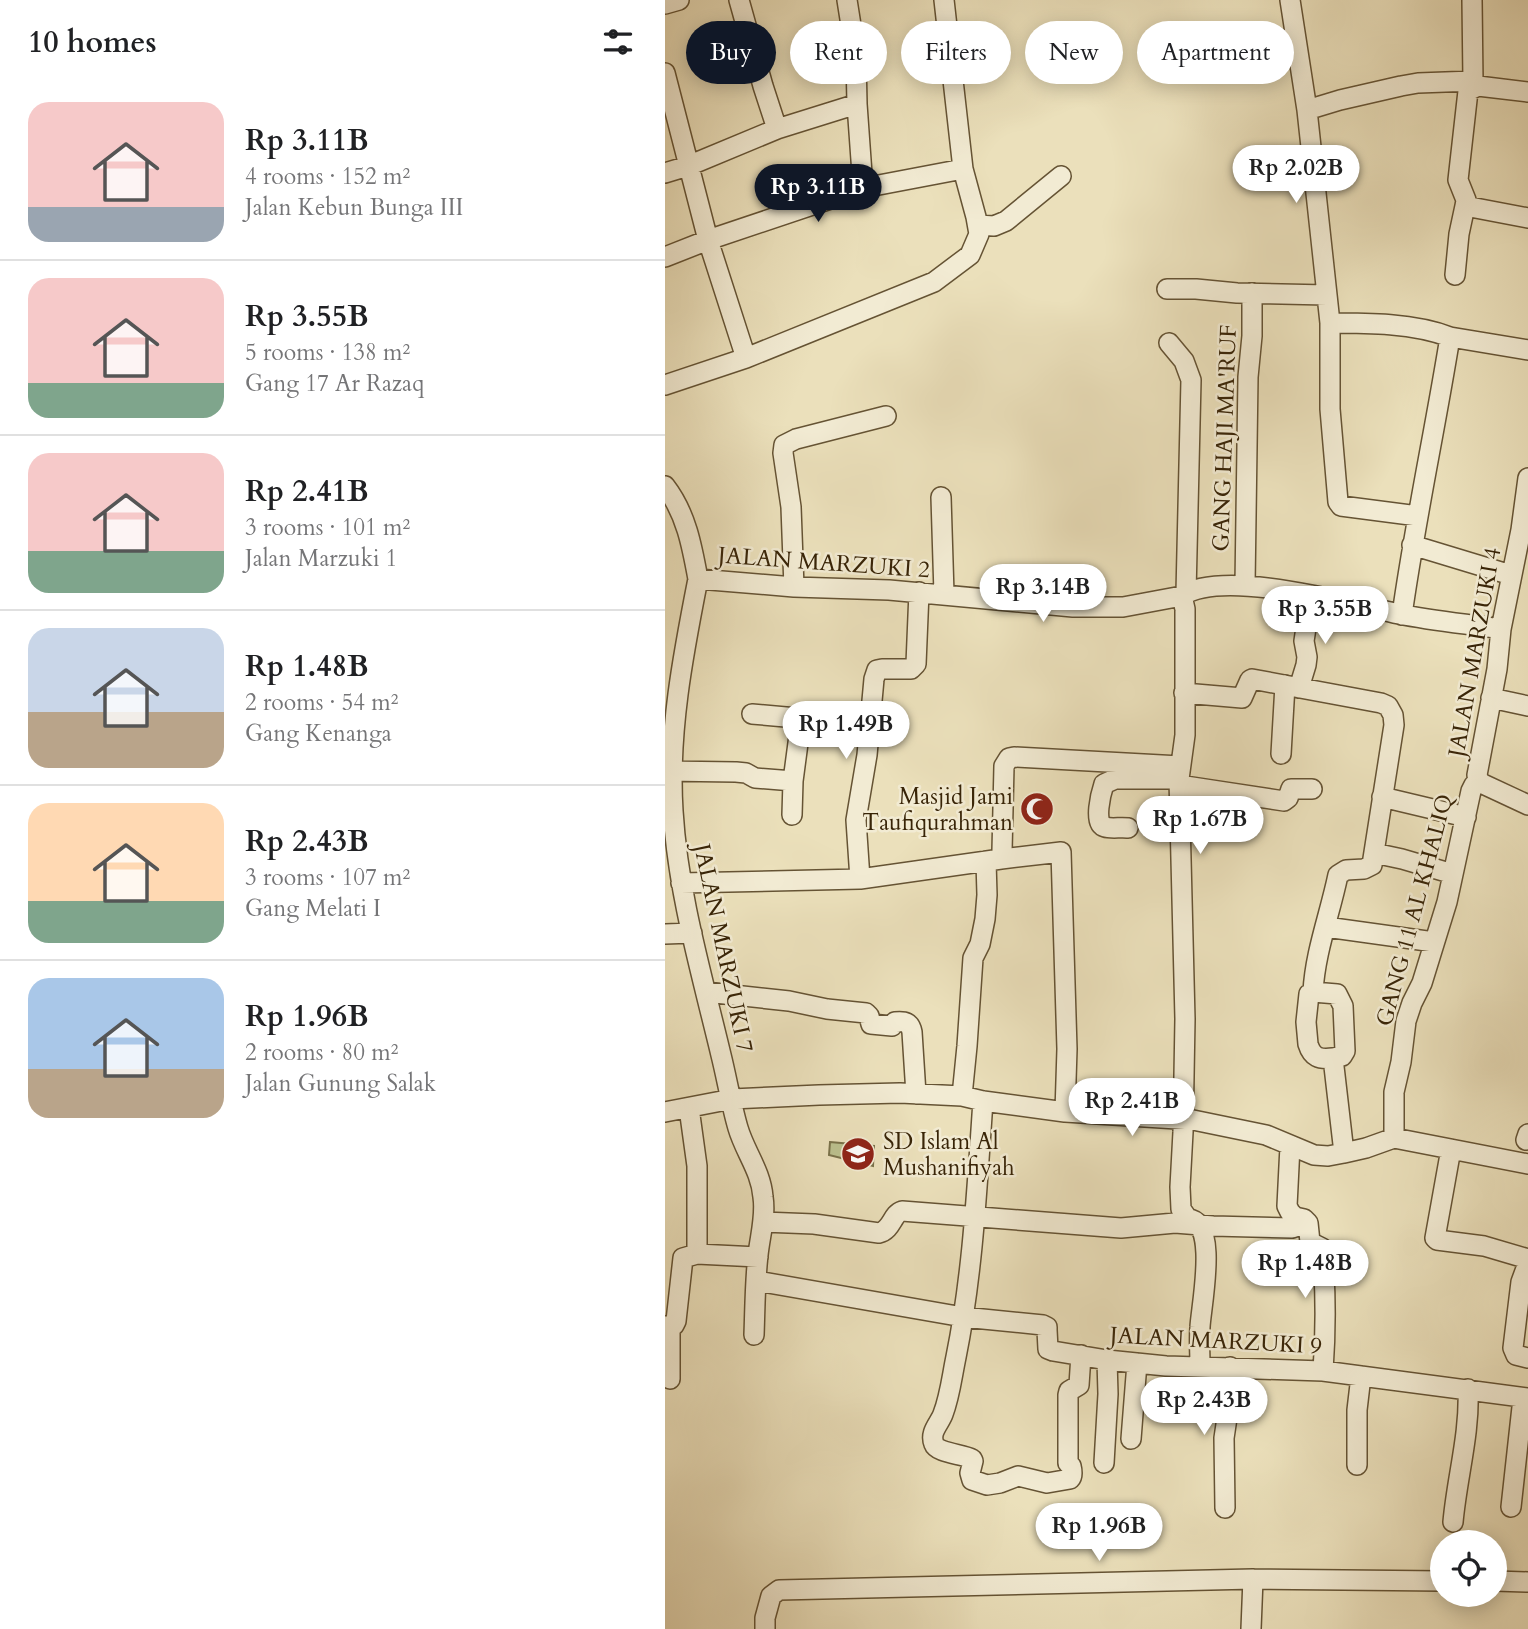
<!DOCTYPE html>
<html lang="en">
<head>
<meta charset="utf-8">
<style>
  :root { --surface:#fff; --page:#f2f2f2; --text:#202124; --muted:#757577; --line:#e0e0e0; --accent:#111827 }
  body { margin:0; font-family:Cardo,serif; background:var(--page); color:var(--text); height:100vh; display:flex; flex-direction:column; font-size:26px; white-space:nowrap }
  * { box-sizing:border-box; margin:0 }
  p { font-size:23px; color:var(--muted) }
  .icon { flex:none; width:38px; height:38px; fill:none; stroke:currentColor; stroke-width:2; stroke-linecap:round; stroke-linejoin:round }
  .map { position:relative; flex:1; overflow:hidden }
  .drawer { display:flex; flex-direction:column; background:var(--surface); width:665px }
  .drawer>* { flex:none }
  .banner { position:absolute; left:21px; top:21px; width:665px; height:63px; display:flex; gap:14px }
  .buttons { position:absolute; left:765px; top:1530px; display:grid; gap:14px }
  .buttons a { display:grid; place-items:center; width:77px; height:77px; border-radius:50%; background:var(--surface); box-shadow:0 4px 18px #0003; font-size:35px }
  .price { position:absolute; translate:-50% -60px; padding:0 16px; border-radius:24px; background:#fff; color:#222; font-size:23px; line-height:46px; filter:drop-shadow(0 2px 4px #0008) }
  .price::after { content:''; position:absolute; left:50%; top:42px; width:21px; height:16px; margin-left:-10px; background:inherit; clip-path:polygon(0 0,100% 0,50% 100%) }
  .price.current { background:var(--accent); color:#fff }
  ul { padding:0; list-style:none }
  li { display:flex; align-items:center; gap:21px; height:175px; padding:0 28px }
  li+li { border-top:2px solid var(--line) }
  li span { display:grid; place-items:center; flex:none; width:196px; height:140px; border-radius:21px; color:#555 }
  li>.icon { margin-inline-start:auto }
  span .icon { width:84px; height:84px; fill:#fffc; stroke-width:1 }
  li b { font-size:30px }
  h2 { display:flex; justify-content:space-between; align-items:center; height:84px; padding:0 28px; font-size:30px }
  .tag { padding:0 24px; border-radius:32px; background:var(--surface); box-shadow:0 4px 18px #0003; font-size:24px; line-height:63px }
  .tag.current { background:var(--accent); color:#fff }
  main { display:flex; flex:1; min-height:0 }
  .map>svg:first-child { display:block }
</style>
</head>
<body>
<main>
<section class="drawer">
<h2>10 homes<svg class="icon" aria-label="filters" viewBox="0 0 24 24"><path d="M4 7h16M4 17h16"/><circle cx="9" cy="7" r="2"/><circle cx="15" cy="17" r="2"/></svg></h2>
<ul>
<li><span style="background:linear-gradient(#f6c9c9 75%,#9aa5b1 0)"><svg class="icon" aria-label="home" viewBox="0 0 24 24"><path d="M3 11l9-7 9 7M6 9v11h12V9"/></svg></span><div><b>Rp 3.11B</b><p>4 rooms · 152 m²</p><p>Jalan Kebun Bunga III</p></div></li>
<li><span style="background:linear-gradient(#f6c9c9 75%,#7fa58c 0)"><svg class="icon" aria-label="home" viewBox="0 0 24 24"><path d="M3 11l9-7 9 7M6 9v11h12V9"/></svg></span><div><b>Rp 3.55B</b><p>5 rooms · 138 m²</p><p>Gang 17 Ar Razaq</p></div></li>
<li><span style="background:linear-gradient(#f6c9c9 70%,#7fa58c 0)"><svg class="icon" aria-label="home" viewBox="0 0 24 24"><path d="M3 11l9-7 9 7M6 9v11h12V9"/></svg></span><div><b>Rp 2.41B</b><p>3 rooms · 101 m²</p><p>Jalan Marzuki 1</p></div></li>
<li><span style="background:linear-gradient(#c9d6e8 60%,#b9a48a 0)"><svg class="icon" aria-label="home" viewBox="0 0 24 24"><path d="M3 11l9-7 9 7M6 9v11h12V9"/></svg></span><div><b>Rp 1.48B</b><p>2 rooms · 54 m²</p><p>Gang Kenanga</p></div></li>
<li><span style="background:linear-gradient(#ffd9b3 70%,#7fa58c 0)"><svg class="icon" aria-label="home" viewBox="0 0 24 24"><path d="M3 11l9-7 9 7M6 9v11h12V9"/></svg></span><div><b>Rp 2.43B</b><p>3 rooms · 107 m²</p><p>Gang Melati I</p></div></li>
<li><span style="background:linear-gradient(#a9c7e8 65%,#b9a48a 0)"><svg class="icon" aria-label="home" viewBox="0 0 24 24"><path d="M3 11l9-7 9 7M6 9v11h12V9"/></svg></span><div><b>Rp 1.96B</b><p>2 rooms · 80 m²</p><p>Jalan Gunung Salak</p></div></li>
</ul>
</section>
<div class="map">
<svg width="863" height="1629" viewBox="0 0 863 1629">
  <rect width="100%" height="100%" fill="#ebe0bb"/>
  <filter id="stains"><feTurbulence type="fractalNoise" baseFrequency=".00286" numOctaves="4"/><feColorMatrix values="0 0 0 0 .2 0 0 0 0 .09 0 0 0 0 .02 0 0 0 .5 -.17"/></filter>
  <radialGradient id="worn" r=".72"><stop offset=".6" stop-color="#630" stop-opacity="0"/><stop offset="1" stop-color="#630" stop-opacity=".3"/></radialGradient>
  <!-- green -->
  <path fill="#bbc18e" stroke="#7a724a" stroke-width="2" d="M165 1142 209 1146 208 1166 164 1155Z"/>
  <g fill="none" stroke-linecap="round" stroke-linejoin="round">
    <!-- minor casing -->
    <g stroke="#655334" stroke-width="22">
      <path id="minor" d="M74 0 98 86 112 129
        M182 0 191 57 192 104 198 188
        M625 0 642 110 662 295
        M807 0 808 81
        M0 4 14 0
        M0 73 43 240 81 358
        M813 86 803 91 793 180 801 200 800 206 863 218
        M642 110 675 100 736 86 753 83 808 81 813 86 863 92
        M0 173 23 166 112 129 192 104
        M313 225 329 226 341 221 396 176
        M0 257 43 240 198 188 298 169
        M790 275 794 234 800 206
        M502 289H531L572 293 662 295 665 323C702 323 749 323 785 337L863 350
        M665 323V409L673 502 676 506 753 516
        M504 343 519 361 526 380 521 593
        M0 385 81 358 269 282 305 255 314 234 311 217 298 169 279 0
        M863 478 856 530 836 629 832 669 812 775 814 781 818 784 863 805
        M0 486C21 513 27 546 33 579L129 587 224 590 408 607H458L517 596C558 568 686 604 734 614 768 621 803 624 836 629
        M276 497 279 594
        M747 545 846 575
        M33 579C18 655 3 733 8 811 13 894 37 975 56 1055 62 1079 66 1104 73 1128 80 1152 96 1171 98 1197 101 1216 95 1236 93 1255 90 1281 90 1308 89 1335
        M580 585 583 377 587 336V293
        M129 587 126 507 118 453 119 445 131 439 221 416
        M517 596 520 609V735L514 779 520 1019 518 1132 515 1187 516 1209 523 1219C554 1221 536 1306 535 1327 534 1340 535 1353 535 1367
        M737 615C750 522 770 430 785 337
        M634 688 641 665 642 657 639 641 646 595
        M519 693 577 698 585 680 587 679 716 703 723 706 728 715 729 725 707 865 699 869 681 870 673 875C665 914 650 952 648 992L672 994 678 1006 680 1051 677 1056 668 1058 679 1153
        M826 698 863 706
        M87 714 132 718 134 720 135 728 128 781 127 815
        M616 754 620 685
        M0 771 71 772 81 773 90 778 128 781
        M514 785 619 801 623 798 626 789H647
        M717 797 801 817
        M463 828C456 827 446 829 440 827 428 824 436 793 439 784L450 779H514
        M709 853 737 859 788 874
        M336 859 337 851 339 766 344 758 349 757 515 766
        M195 879 191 820 202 755 209 679 212 670 217 669H246L251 664 254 592
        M16 883 195 879 336 859 396 852 402 1049 400 1112
        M661 927 769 942
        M0 934 27 933
        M41 992 124 1001 162 1009 201 1013 204 1016 206 1024 227 1026 230 1022C240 1021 245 1022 247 1032L251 1094
        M648 992 644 994 641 1022 643 1044C647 1057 654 1060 668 1058
        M297 1096 302 1046 308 958 315 944 320 919 322 895 321 861
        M318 1101C312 1186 308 1273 291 1357 287 1376 285 1396 278 1414 275 1423 264 1432 269 1444 272 1453 298 1454 307 1459L308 1461 305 1473 307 1480 322 1485 335 1483 353 1476 382 1483 405 1479C408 1476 407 1470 406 1466L403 1463V1395L404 1391 414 1385 416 1355
        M24 1108 32 1166V1254
        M0 1112 67 1099 154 1095 235 1093 297 1096 318 1101 400 1112 528 1120 601 1135 649 1155 663 1156 679 1153 701 1148 729 1138 863 1164
        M729 1138V1092L736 1062 741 1021 747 1003 757 983 782 902 806 791 809 785 814 781
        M861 1140 863 1134
        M625 1146 622 1206 625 1212 630 1217
        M786 1149 770 1238 772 1240 819 1246 863 1259
        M630 1217 639 1219 643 1223 645 1242 657 1248C661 1289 661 1329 658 1371
        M98 1222 149 1224 214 1233C227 1230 227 1214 237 1211L456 1228 510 1223 548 1226 627 1228 630 1227V1217
        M863 1263 856 1282 848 1348 851 1355 863 1358
        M92 1281 298 1317 378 1325 382 1327V1330L383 1349 388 1351 442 1360 501 1366 658 1371 863 1398
        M0 1326 9 1325 11 1321 18 1258 32 1254 93 1257
        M5 1379V1326
        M466 1439 472 1363
        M439 1463 443 1394 442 1360
        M692 1465V1410L696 1376
        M846 1507 858 1398
        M560 1508 559 1438 563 1411 565 1367
        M788 1522C792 1477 805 1434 803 1389
        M830 1581 863 1582
        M100 1629V1618L106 1596 114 1590 588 1579 777 1581
        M586 1629 588 1579"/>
    </g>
    <!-- minor -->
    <use href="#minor" stroke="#f2ebd3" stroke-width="19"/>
  </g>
  <!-- icons -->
  <defs>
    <g id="mosque-disc" transform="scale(1.75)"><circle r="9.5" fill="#8f2418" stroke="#f2ebd3"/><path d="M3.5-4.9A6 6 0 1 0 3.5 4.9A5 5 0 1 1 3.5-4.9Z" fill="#fff"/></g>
    <g id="school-disc" transform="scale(1.75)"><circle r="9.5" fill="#8f2418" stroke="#f2ebd3"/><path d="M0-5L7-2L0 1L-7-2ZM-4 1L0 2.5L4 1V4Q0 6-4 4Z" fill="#fff"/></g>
  </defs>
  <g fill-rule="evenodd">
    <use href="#mosque-disc" x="372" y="809"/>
    <use href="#school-disc" x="193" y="1154"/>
  </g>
  <g text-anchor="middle" stroke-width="5" stroke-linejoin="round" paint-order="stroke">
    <!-- street labels -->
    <g font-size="23" fill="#382407" stroke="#f2ebd3">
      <text transform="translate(559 438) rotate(-88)" y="8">GANG HAJI MA'RUF</text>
      <text transform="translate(159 562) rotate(4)" y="8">JALAN MARZUKI 2</text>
      <text transform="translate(809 652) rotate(-80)" y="8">JALAN MARZUKI 4</text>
      <text transform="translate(749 910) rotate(-75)" y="8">GANG 11 AL KHALIQ</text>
      <text transform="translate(59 948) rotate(78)" y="8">JALAN MARZUKI 7</text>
      <text transform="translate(551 1340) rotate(3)" y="8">JALAN MARZUKI 9</text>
    </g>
    <!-- poi labels -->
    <g font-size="23" fill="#382407" stroke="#f2ebd3" text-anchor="end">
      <text x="348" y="804">Masjid Jami<tspan x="348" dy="26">Taufiqurahman</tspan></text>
      <text x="218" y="1149" text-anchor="start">SD Islam Al<tspan x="218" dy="26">Mushanifiyah</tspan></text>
    </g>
  </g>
  <rect width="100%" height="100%" filter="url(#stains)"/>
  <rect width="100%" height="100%" fill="url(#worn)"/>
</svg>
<div class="buttons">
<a><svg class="icon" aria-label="locate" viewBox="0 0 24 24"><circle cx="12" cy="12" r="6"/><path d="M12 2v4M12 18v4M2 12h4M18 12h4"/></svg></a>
</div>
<b class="price" style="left:631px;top:205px">Rp 2.02B</b>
<b class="price current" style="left:153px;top:224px">Rp 3.11B</b>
<b class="price" style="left:378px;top:624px">Rp 3.14B</b>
<b class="price" style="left:660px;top:646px">Rp 3.55B</b>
<b class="price" style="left:181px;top:761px">Rp 1.49B</b>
<b class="price" style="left:535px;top:856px">Rp 1.67B</b>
<b class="price" style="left:467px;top:1138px">Rp 2.41B</b>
<b class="price" style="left:640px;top:1300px">Rp 1.48B</b>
<b class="price" style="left:539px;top:1437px">Rp 2.43B</b>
<b class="price" style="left:434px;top:1563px">Rp 1.96B</b>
<div class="banner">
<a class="tag current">Buy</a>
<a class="tag">Rent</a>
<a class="tag">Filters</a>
<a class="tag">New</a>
<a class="tag">Apartment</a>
</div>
</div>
</main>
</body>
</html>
